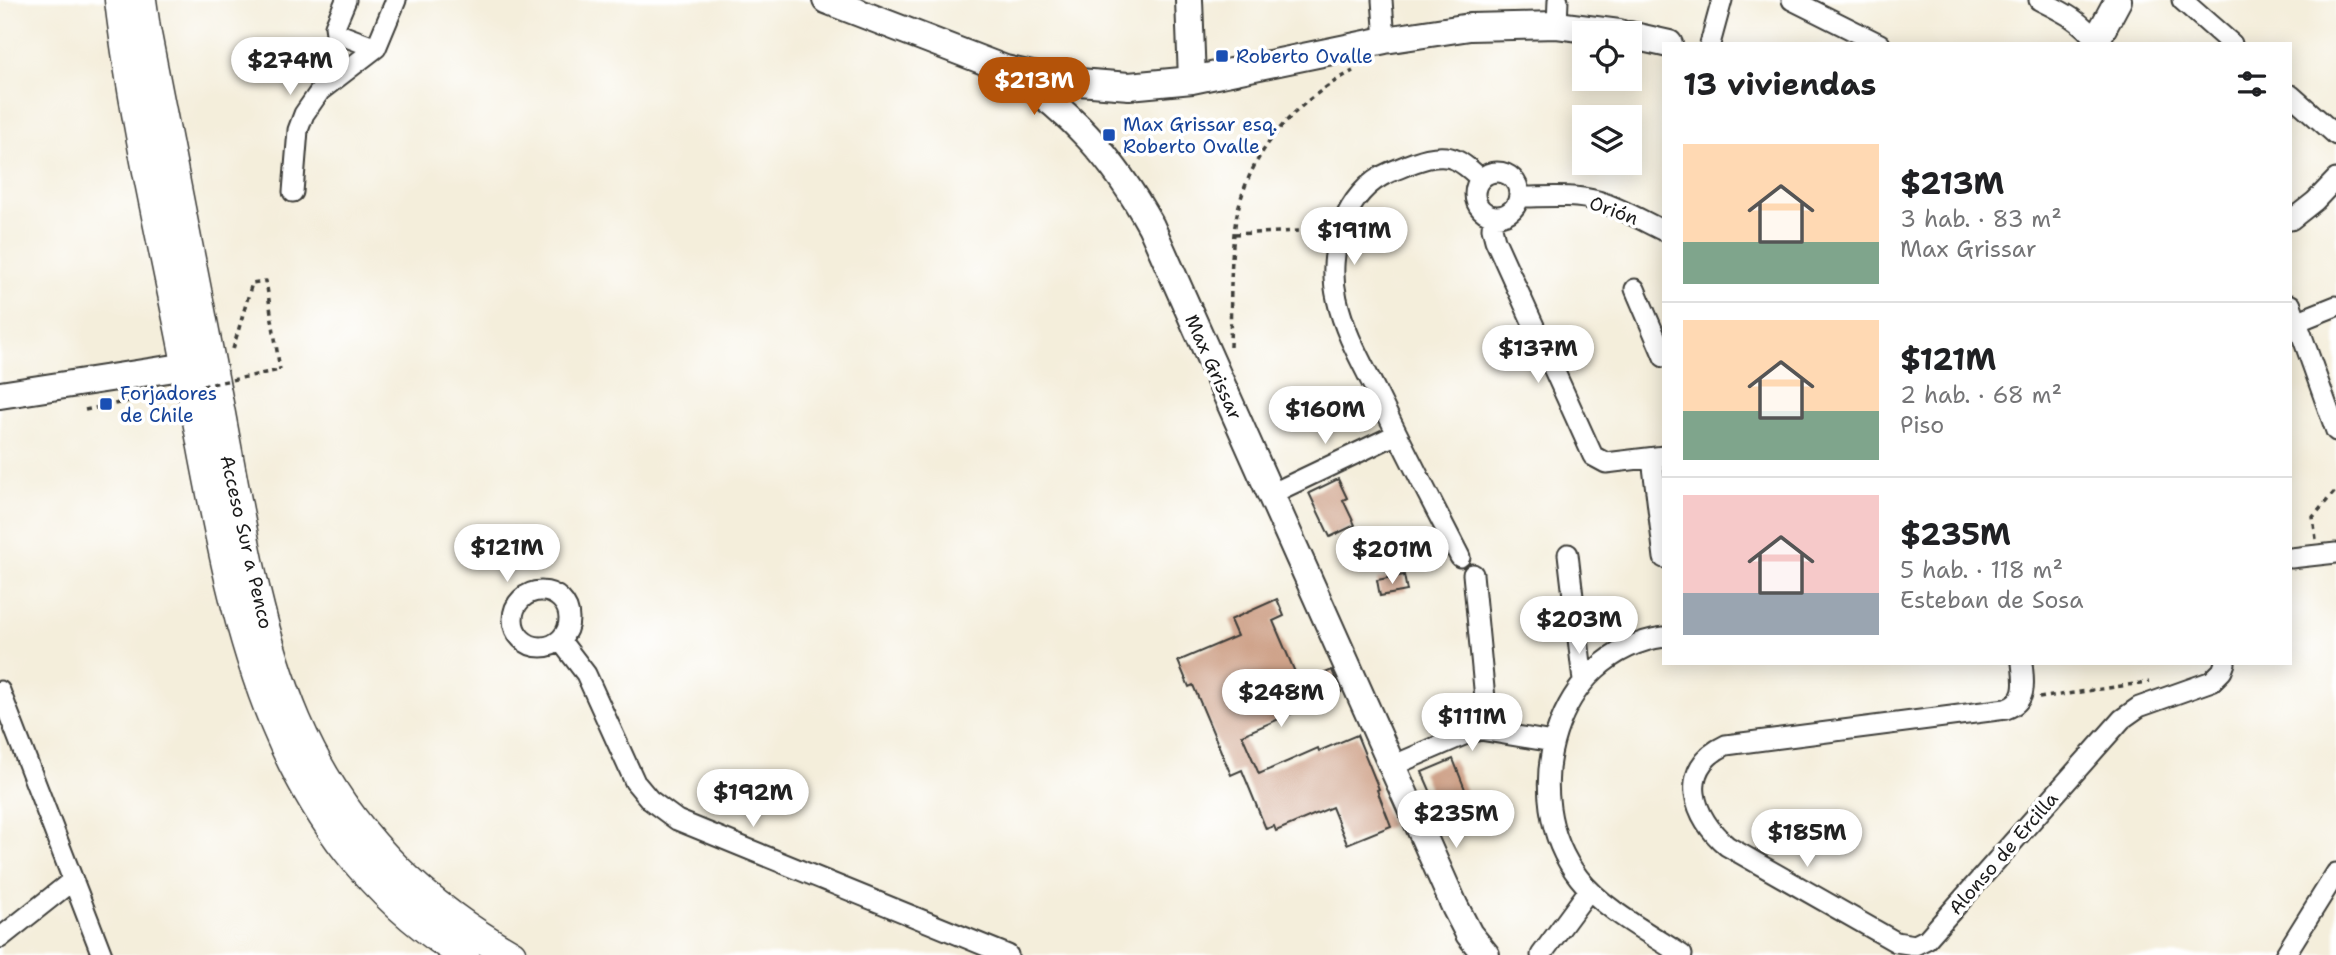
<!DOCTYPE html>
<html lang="es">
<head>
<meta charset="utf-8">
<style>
  :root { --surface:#fff; --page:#f6f6f6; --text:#202124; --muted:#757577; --line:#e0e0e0; --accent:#b45309 }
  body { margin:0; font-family:"Shantell Sans",sans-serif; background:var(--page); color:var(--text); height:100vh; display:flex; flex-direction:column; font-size:26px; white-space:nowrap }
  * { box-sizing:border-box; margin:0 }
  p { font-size:23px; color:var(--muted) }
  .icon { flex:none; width:38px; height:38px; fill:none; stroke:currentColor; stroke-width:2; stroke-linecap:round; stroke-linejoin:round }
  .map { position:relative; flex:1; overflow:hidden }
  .details { position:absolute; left:1662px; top:42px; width:630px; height:623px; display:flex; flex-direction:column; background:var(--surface); border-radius:0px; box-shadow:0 4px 18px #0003 }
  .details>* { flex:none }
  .buttons { position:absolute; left:1572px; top:21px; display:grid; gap:14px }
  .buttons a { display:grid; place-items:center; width:70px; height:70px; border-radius:0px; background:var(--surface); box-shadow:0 4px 18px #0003; font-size:35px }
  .price { position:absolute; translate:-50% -60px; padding:0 16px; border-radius:24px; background:#fff; color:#222; font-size:23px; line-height:46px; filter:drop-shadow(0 2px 4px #0008) }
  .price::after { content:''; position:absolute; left:50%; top:42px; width:21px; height:16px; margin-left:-10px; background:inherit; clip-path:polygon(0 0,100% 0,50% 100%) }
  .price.on { background:var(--accent); color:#fff }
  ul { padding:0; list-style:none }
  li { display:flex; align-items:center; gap:21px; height:175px; padding:0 21px }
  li+li { border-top:2px solid var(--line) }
  li span { display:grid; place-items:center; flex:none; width:196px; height:140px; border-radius:0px; color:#555 }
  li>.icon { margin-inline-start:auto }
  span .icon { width:84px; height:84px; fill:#fffc; stroke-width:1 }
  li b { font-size:30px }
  h2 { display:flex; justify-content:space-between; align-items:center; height:84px; padding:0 21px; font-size:30px }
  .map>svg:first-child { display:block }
</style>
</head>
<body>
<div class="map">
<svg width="2336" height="955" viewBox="0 0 2336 955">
  <rect width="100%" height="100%" fill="#fff"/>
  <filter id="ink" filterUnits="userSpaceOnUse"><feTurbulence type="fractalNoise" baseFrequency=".0143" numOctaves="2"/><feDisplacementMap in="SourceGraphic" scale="14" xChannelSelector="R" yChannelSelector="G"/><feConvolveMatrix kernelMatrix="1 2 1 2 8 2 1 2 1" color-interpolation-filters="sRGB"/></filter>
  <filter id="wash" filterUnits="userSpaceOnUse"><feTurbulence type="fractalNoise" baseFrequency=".00686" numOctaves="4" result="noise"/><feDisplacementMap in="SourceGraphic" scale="28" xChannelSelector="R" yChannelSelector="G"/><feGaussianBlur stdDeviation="1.57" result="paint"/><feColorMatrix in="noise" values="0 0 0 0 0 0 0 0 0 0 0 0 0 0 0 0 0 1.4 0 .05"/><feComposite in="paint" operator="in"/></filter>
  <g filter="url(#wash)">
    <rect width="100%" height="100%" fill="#f4eedb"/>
    <g id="blocks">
      <!-- building -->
      <path fill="#cfa38a" d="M1338 479 1347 498 1343 500 1355 525 1330 537 1309 493Z
        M1404 575 1407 591 1380 596 1377 580Z
        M1277 599 1284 616 1273 621 1300 684 1332 670 1341 692 1242 735 1259 774 1318 748 1319 751 1357 735 1379 789 1377 790 1391 826 1347 844 1332 807 1276 831 1274 826 1266 829 1242 770 1231 775 1193 685 1189 687 1178 661 1237 636 1230 620Z
        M1453 759 1474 812 1468 815 1474 830 1451 839 1422 772Z"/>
    </g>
  </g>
  <g filter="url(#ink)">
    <use href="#blocks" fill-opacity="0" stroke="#3c3c39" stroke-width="2"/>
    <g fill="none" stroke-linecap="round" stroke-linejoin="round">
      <!-- street casing -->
      <g stroke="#3c3c39" stroke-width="23">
        <path id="street" d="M346 0 335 26 336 33 376 48
          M1382 0 1385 40
          M1792 0 1880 44
          M2039 0C2061 11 2081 20 2096 41
          M2182 0 2232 44
          M1557 25 1558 0
          M1710 44 1722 0
          M2291 95 2336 135
          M1475 194a22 22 0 1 1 44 0a22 22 0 1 1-44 0Z
          M293 192 298 130 304 114 320 91 376 48 396 0
          M1519 197C1545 197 1573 194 1598 201 1621 208 1643 221 1664 231
          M1493 216 1492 228 1495 240 1593 456 1606 463 1664 456
          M2291 220 2315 201 2336 179
          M1635 289 1664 357
          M2291 305 2336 431
          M2291 324 2336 306
          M1652 458 1664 558
          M1271 494 1397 434
          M1568 554 1583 681
          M1460 557C1432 502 1403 447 1376 391 1361 361 1344 332 1337 299 1326 253 1344 191 1390 172 1408 165 1437 150 1456 160 1465 164 1473 172 1481 179
          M2291 558 2336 553
          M1473 574 1488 730
          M513 619a28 28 0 1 1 56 0a28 28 0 1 1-56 0Z
          M1664 637C1555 652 1515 796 1579 878 1603 909 1649 933 1682 955
          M560 640 586 674 635 782 650 800 677 820 1008 955
          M2022 663C2024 682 2028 701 2006 709L1726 745C1676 768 1693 818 1727 846L1896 942 1915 945 1927 939 2122 719 2139 707 2212 681 2222 671 2225 663
          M0 691 102 955
          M1392 766 1464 735 1480 730 1553 742
          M0 938 73 880
          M1541 955 1589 890
          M2285 955 2336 873"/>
      </g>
      <!-- secondary casing -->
      <g stroke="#3c3c39" stroke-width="30">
        <path id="secondary" d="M826 0 1005 69 1054 80 1129 86 1192 80 1385 40 1470 27 1557 25 1619 33
          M1189 0 1192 80
          M1629 35 1669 44
          M2098 44 2096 41 2118 0
          M1005 69C1069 108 1115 160 1151 226L1455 907 1469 934 1486 955
          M0 395 188 366"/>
      </g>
      <!-- primary casing -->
      <g stroke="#3c3c39" stroke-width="33">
        <path id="primary" d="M120 0C134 119 162 236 185 353 230 576 251 821 464 955
          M141 0 145 29C169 152 193 275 217 398 237 503 254 623 296 721 340 824 414 900 511 955"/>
      </g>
      <!-- path -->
      <path stroke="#3c3c39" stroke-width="3.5" stroke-dasharray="5 5" stroke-linecap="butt" d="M1234 234 1322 230
        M1230 347C1231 310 1230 271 1234 234 1241 161 1290 104 1353 71
        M233 349 252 283 266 281 280 370
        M2316 539 2313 517 2336 490
        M2039 698 2149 682"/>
      <!-- street -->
      <use href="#street" stroke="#fff" stroke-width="19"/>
      <!-- secondary -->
      <use href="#secondary" stroke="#fff" stroke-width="26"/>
      <!-- primary -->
      <use href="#primary" stroke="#fff" stroke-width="30"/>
      <!-- path-bridge -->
      <path stroke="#3c3c39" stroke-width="3.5" stroke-dasharray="5 5" stroke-linecap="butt" d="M85 410 280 370"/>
    </g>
  </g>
  <!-- markers -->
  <g fill="#1a4fb4" stroke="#fff" stroke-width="2.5">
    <rect x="1215" y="49" width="14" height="14" rx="3.5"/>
    <rect x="1102" y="128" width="14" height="14" rx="3.5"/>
    <rect x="99" y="397" width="14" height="14" rx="3.5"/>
  </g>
  <g text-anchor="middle" stroke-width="7" stroke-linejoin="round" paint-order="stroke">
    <!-- transit labels -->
    <g font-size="19" fill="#164399" stroke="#fff" text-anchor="start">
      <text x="1236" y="63">Roberto Ovalle</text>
      <text x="1123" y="131">Max Grissar esq.<tspan x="1123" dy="22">Roberto Ovalle</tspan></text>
      <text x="120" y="400">Forjadores<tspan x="120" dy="22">de Chile</tspan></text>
    </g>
    <!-- street labels -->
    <g font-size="19" fill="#1c1c1c" stroke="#fff">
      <text transform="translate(1614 210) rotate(20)" y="7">Orión</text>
      <text transform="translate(1214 367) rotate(66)" y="7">Max Grissar</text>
      <text transform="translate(247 542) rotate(77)" y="7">Acceso Sur a Penco</text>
      <text transform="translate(2003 853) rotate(-49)" y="7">Alonso de Ercilla</text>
    </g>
  </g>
</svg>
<div class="buttons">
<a><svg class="icon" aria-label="locate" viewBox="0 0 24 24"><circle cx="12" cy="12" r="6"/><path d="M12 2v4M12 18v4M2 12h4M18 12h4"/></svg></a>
<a><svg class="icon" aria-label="layers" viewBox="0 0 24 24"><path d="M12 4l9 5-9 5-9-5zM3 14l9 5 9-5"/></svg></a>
</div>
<b class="price" style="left:290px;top:97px">$274M</b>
<b class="price on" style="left:1034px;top:117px">$213M</b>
<b class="price" style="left:1354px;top:267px">$191M</b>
<b class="price" style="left:1538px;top:385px">$137M</b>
<b class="price" style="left:1325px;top:446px">$160M</b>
<b class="price" style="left:507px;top:584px">$121M</b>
<b class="price" style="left:1392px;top:586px">$201M</b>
<b class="price" style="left:1579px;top:656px">$203M</b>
<b class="price" style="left:1281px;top:729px">$248M</b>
<b class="price" style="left:1472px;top:753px">$111M</b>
<b class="price" style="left:753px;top:829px">$192M</b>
<b class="price" style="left:1456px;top:850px">$235M</b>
<b class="price" style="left:1807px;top:869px">$185M</b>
<section class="details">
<h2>13 viviendas<svg class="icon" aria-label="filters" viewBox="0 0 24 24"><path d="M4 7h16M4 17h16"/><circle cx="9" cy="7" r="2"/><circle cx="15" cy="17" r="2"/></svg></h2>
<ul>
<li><span style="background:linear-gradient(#ffd9b3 70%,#7fa58c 0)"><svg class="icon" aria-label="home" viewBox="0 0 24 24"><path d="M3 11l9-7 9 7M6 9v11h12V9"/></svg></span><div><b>$213M</b><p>3 hab. · 83 m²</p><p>Max Grissar</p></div></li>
<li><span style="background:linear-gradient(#ffd9b3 65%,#7fa58c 0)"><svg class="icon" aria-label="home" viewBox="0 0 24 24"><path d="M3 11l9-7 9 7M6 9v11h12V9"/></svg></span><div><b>$121M</b><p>2 hab. · 68 m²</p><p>Piso</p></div></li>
<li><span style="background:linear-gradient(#f6c9c9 70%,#9aa5b1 0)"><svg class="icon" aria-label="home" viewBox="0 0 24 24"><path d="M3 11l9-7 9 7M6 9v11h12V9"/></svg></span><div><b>$235M</b><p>5 hab. · 118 m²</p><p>Esteban de Sosa</p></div></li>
</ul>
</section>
</div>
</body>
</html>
